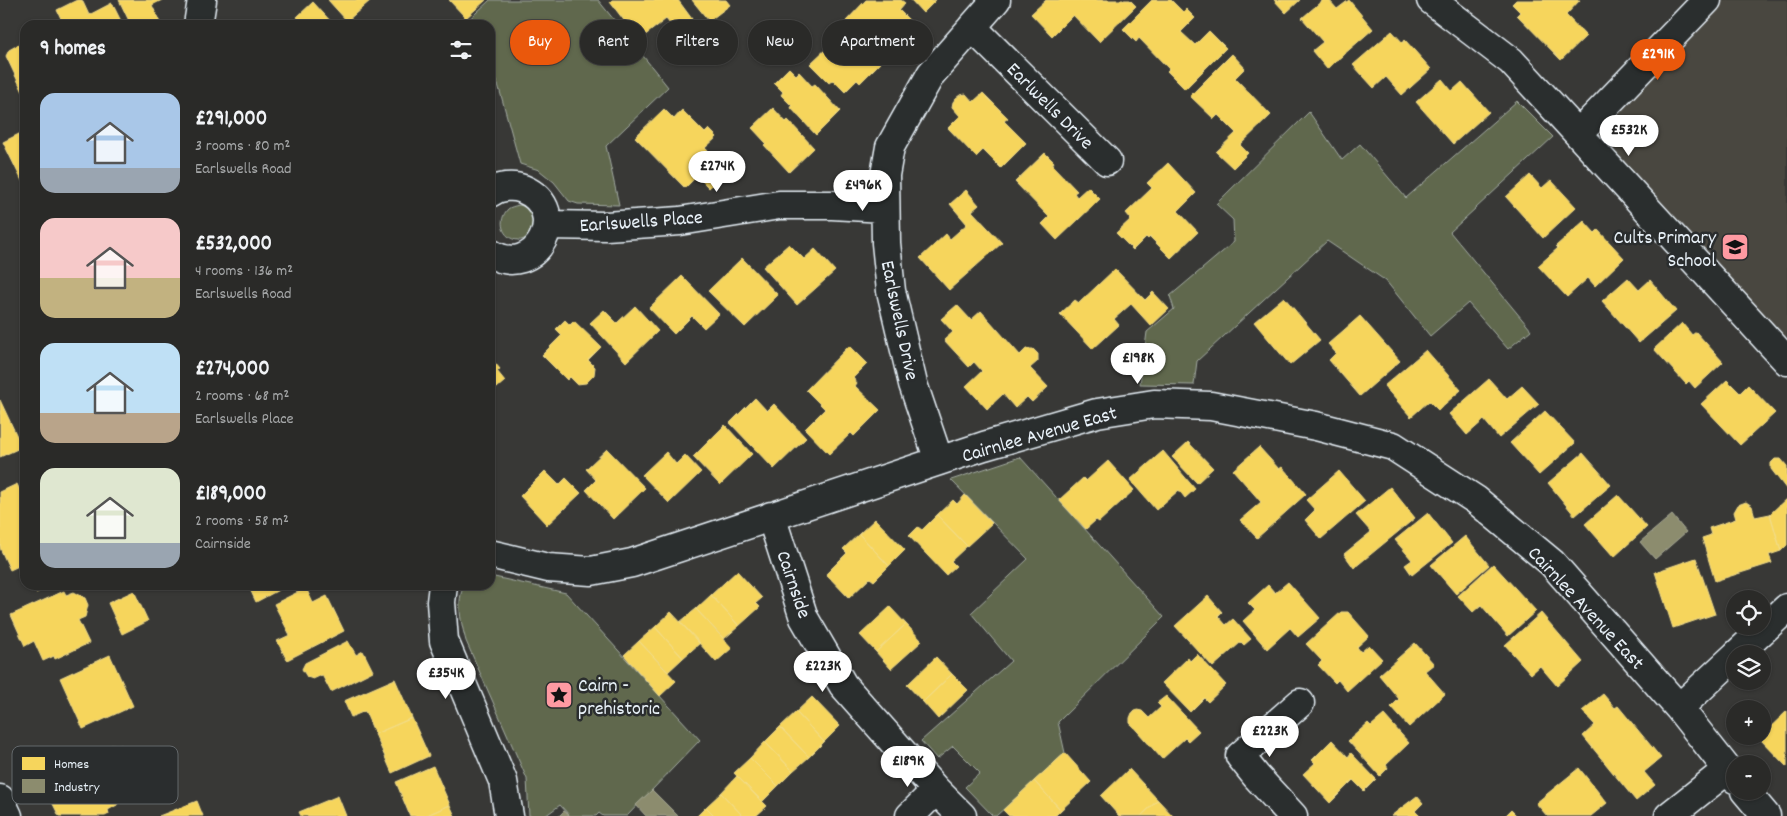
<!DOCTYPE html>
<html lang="en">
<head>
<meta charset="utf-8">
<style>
  :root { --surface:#2a2a28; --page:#323230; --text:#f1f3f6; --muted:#a5a7a8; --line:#464645; --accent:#ea580c }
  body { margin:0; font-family:Dekko,sans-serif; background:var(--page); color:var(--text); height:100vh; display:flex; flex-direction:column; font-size:19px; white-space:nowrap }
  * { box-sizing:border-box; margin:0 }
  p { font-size:16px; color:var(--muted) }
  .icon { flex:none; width:28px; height:28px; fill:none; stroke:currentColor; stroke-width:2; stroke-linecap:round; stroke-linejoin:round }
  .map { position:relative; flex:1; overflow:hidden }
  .side { position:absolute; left:20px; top:20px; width:475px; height:570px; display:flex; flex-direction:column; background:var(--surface); border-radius:15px; box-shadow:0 1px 4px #0004,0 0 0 1px var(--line) }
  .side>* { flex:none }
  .guide { position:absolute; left:510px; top:20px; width:475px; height:45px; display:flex; gap:10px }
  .controls { position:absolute; left:1726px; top:590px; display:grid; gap:10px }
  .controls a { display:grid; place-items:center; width:45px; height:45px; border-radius:50%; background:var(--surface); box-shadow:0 1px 4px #0004,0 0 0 1px var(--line); font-size:25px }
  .price { position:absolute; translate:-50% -42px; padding:0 11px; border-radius:18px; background:#fff; color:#222; font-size:16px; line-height:32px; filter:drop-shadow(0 1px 2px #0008) }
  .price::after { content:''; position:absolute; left:50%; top:30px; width:15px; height:11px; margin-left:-8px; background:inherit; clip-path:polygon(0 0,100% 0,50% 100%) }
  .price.active { background:var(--accent); color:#fff }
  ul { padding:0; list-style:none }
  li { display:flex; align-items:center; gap:15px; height:125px; padding:0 20px }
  li span { display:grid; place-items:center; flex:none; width:140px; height:100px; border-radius:15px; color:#555 }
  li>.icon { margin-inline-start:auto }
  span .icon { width:60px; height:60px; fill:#fffc; stroke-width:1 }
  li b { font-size:21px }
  h2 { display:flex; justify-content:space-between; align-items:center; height:60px; padding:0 20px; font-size:21px }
  .tag { padding:0 18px; border-radius:22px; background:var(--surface); box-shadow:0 1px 4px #0004,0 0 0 1px var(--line); font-size:18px; line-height:45px }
  .tag.active { background:var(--accent); color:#fff }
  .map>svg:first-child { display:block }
</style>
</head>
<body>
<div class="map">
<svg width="1787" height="816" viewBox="0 0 1787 816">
  <rect width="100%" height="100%" fill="#383836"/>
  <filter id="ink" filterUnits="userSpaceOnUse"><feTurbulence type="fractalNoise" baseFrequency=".02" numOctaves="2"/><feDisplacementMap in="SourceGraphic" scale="10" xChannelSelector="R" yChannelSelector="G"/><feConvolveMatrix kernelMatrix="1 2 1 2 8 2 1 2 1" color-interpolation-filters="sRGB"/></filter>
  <g filter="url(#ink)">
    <!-- built -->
    <path fill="#494640" d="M1707 0H1787V361L1579 133Z"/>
    <!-- green -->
    <path fill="#60684e" stroke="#a4aca3" d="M490 0H598L668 87 606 146 619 205 578 204 569 201 554 182 539 170 520 164 493 66 490 63V25H463Z
      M1517 101 1553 137 1450 232 1531 330 1508 349 1468 303 1430 336 1386 281 1327 241 1197 361 1194 385 1140 384 1147 332 1174 309 1170 296 1234 242 1233 220 1216 204 1309 112 1342 160 1360 144 1406 198Z
      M519 205 530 208 536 217 529 237C526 238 521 241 518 240 502 239 497 220 508 209 510 207 515 206 519 205Z
      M1020 457 1164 617 1058 722 1065 753 996 816H993L965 787 980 773 953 746 937 759 921 741 1011 661 971 613 1028 559 951 480Z
      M490 576 566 593 700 740 627 816H603L599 813 596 816H570L560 805 545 816H529L527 779 466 641C461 622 456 603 464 585H490Z"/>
    <!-- homes -->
    <path fill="#f6d55c" stroke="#f2dd8b" d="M77 0H82L89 15 112 3 123 25H64L57 10Z
      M119 0H162L152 5 161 25H131Z
      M328 0H371L347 21Z
      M449 0H486L466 18Z
      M612 0H678L692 19 676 31 666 19 639 40 610 2Z
      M692 0H726L730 5 709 21Z
      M866 0H901L905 3 899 10 912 23 897 38 893 34 877 51 846 21Z
      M911 0H936L923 13Z
      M1046 0H1130L1136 6 1099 42 1073 15 1052 36 1031 14Z
      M1152 0H1171L1183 12 1186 9 1195 18 1181 32 1195 45 1209 31 1226 48 1185 89 1167 71 1169 69 1139 38 1136 42 1123 29Z
      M1274 0H1300L1286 13Z
      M1323 0H1329L1337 9 1349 0 1373 29 1327 69 1312 51 1323 42 1302 18Z
      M1516 0H1580L1566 15 1586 36 1561 60 1517 15 1520 12 1512 4Z
      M313 2 334 25H304L297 17Z
      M847 29 880 63 860 83 857 80 845 92 833 80 829 83 810 64Z
      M1392 31 1403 43 1405 40 1431 69 1402 95 1386 77 1374 88 1353 65Z
      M25 41V91L23 92 6 56 9 50Z
      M1232 54 1245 68 1235 78 1271 115 1240 145 1248 153 1233 168 1216 152 1236 133 1218 115 1214 119 1190 96Z
      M789 68 796 75 799 72 812 86 815 84 840 111 816 135 791 108 792 106 781 95 783 92 774 83Z
      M1442 79 1452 91 1462 82 1489 112 1453 144 1416 102Z
      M983 93 1008 118 1004 121 1026 143 1001 168 983 150 976 157 948 128 960 116 952 107 953 102 956 98 960 95 966 94 973 102Z
      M773 108 786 122 788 120 814 148 789 172 764 145 766 143 752 128Z
      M664 109 674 119 682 110 705 133 709 129 717 137 705 148 728 170 709 188 697 176 685 188 635 137Z
      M25 131V182L23 183 3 142Z
      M1045 153 1054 162 1052 165 1077 191 1074 193 1077 197 1088 187 1100 199 1057 240 1042 224 1049 217 1015 182Z
      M1168 163 1196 193 1178 211 1198 232 1171 258 1150 237 1148 239 1146 237 1133 250 1116 233 1131 219 1126 213 1152 188 1147 183Z
      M1530 175 1542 188 1551 180 1576 207 1543 238 1506 197Z
      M966 190 979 205 972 211 1002 243 949 290 920 258 946 234 950 239 967 224 950 204Z
      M1584 221 1595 233 1598 230 1624 258 1595 286 1588 278 1567 297 1538 266 1558 248 1556 246Z
      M789 244 804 259 815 249 835 271 797 305 763 267Z
      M742 258 778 295 745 327 708 291Z
      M1115 269 1145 300 1153 292 1169 309 1151 326 1131 304 1114 319 1119 325 1093 349 1060 314 1075 300 1079 303Z
      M682 276 719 314 704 328 692 316 674 334 649 308Z
      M1628 278 1639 290 1650 280 1676 311 1639 343 1602 301Z
      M1284 297 1320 340 1290 365 1254 322Z
      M957 305 971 320 981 311 1020 355 1026 349H1033L1038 354V361L1030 368 1048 387 1032 402 1027 397 1015 408 1003 394 987 409 966 386 982 371 974 362 969 367 944 340 953 332 941 319Z
      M635 306 658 331 626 362 590 323 604 310 617 323Z
      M1360 316 1400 361 1360 396 1329 360 1336 353 1328 344Z
      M565 320 570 325 574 321 601 347 588 360 595 367 594 375 586 383 577 384 570 377 567 380 542 355 562 335 556 329Z
      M1682 323 1692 335 1696 332 1723 362 1695 388 1689 381 1686 384 1654 349Z
      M849 346 867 364 853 378 857 383 855 386 880 410 854 436 851 433 829 454 805 429 825 409 806 390Z
      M1426 350 1461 390 1438 410 1429 401 1411 417 1384 386Z
      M490 357 500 369 497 371 505 381 490 394Z
      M1489 379 1507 399 1522 386 1539 404 1499 438 1484 420 1467 435 1449 414Z
      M1727 380 1740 393 1748 385 1775 413 1740 445 1701 404Z
      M755 398 767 411 774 404 806 438 774 469 730 423Z
      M0 400 22 447 0 457Z
      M1545 411 1575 443 1539 475 1510 443Z
      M725 425 752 454 720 485 693 457Z
      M1188 442 1213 468 1197 483 1172 457Z
      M1259 447 1279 469 1282 467 1306 494 1257 538 1240 520 1261 502 1233 470Z
      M607 449 645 488 613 519 586 490 596 480 586 469Z
      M1163 451 1195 489 1185 498 1179 490 1156 510 1130 480Z
      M666 452 676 464 685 455 701 472 669 503 642 475Z
      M1583 453 1611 485 1575 516 1548 483Z
      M1775 459H1781L1787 466V490L1771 469V463Z
      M1108 461 1134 490 1099 522 1096 520 1086 529 1059 500 1083 478 1086 481Z
      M545 471 559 485 566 478 581 493 547 525 520 496Z
      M1339 471 1365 501 1321 539 1305 520 1315 510 1306 500Z
      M17 484 25 501V569L23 564 10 570 0 548V492Z
      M1390 487 1415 518 1354 568 1344 554 1371 532 1356 515Z
      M965 495 992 523 967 546 937 515 953 500 957 504Z
      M1618 495 1647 527 1614 557 1585 524Z
      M1787 498V545L1781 551 1770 514Z
      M1746 502 1752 506 1755 517 1770 514 1781 551 1769 555 1772 563 1715 581 1702 538 1711 535 1709 528 1736 519 1734 512 1738 505Z
      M1428 513 1452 543 1412 575 1405 565 1412 560 1395 540Z
      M937 515 967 546 951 561 956 566 946 575 909 536 918 527 922 530Z
      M875 519 905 550 889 566 859 534Z
      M859 534 889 566 874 581 870 578 849 598 826 574 847 553 843 549Z
      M1465 536 1489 565 1456 594 1431 565Z
      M1696 558 1715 614 1673 628 1655 572Z
      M1493 564 1536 611 1508 636 1481 605 1473 612 1458 596Z
      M737 571 762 598 756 603 760 607 739 626 711 595Z
      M1288 582 1320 618 1298 637 1290 628 1267 649 1243 621 1255 610 1248 603 1268 585 1275 593Z
      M33 585H52L36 593Z
      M248 585H288L256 602Z
      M306 588 313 603 327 596 344 631 287 660 277 641 290 635 274 604Z
      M64 591 66 595 74 592 85 598 88 605 85 617 78 620 89 643 55 659 54 656 43 661 34 641 25 646 11 615Z
      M134 591 148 621 122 634 108 603Z
      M711 595 739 626 724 639 696 609Z
      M1208 596 1222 612 1218 616 1226 625 1233 619 1251 639 1244 645 1241 642 1213 667 1175 626Z
      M890 607 906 624 876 652 860 635Z
      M696 609 732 648 716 662 680 622Z
      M671 612 700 643 683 658 655 627Z
      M1341 612H1348L1369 636 1357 647 1361 652 1369 645 1382 659 1347 691 1338 680 1335 683 1318 665 1322 661 1306 644Z
      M1541 613 1583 662 1557 686 1540 666 1531 674 1505 645Z
      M906 624 922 641 891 669 876 652Z
      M655 627 683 658 668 672 639 641Z
      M348 641 356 655 363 651 373 671 331 692 322 675 313 679 307 677 302 669 305 663Z
      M639 641 676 681 660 696 624 655Z
      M1415 643 1434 664 1425 671 1445 694 1409 727 1391 707 1399 699 1379 675Z
      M1197 654 1226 685 1208 702 1204 698 1190 712 1162 683 1188 658 1190 661Z
      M110 655 133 706 83 729 60 678Z
      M936 657 952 674 923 702 907 685Z
      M952 674 968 690 938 719 923 702Z
      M395 679 412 718 375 734 365 711 351 717 344 701Z
      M1603 694 1615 708 1618 706 1661 758 1644 772 1655 785 1636 801 1583 736 1595 725 1582 711Z
      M1166 696 1199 731 1188 741 1185 738 1162 759 1130 723V718L1132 713 1137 710 1142 711 1149 718 1161 707 1157 703Z
      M812 697 840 726 824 742 796 712Z
      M1787 711V767L1759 738Z
      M796 712 824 742 809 757 780 727Z
      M1384 715 1409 743 1386 765 1388 768 1380 776 1348 741 1368 723 1371 726Z
      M412 718 429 756 392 773 375 734Z
      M780 727 809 757 793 771 765 742Z
      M1332 740 1348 757 1351 753 1376 779 1364 791 1353 780 1330 803 1303 774 1315 763 1312 760Z
      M765 742 793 771 778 786 750 758Z
      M114 744 115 748 121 745 127 749 130 756V762L93 781 99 793 109 788 114 791 119 799 117 805 108 810 109 814 105 816H59L49 796 55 793 47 777Z
      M1065 753 1091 782 1061 810 1034 781Z
      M750 758 778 786 762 802 734 773Z
      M433 766 450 805 425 816H410L396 782Z
      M1579 768 1607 803 1591 816H1547L1536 803Z
      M1129 769 1158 800 1141 816H1119L1101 796Z
      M737 776 767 806 756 816H743L721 793Z
      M1034 781 1061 810 1055 816H1009L1003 810Z
      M721 793 743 816H715L706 807Z
      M338 796 346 816H301L299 812Z
      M1417 796 1423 803 1415 811 1420 816H1391Z
      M1158 800 1173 816H1141Z
      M197 801 203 816H159Z
      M450 805 455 816H425Z
      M706 807 715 816H697Z
      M1511 810 1517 816H1505Z"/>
    <!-- industry -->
    <path fill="#8c8c6e" stroke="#a8aa97" d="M1672 515 1686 532 1655 559 1640 542Z
      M652 790 678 816H646L636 805Z
      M564 811 570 816H559Z"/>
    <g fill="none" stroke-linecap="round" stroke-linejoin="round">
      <!-- minor casing -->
      <g stroke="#e8f1f8" stroke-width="31">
        <path id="minor" d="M1431 0 1511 61 1787 361
          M198 25 202 0
          M972 27 1107 161
          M1579 133 1707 0
          M490 193C499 186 513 185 523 189 573 210 536 282 490 253
          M548 225 606 226 680 221 779 205H832L884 208
          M939 461 913 384 891 291 886 243 885 175 890 147 931 74 996 0
          M771 516 804 618 843 685 936 790 962 816
          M490 554 548 568 591 571 632 563 984 446 1097 413 1154 404 1211 406 1316 426 1393 446 1476 500 1552 563 1679 708 1735 779
          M443 585 441 602 444 641 503 781 509 816
          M1737 654 1787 608
          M1679 708 1735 656
          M1745 791 1766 816
          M0 799 8 816
          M910 816 936 790
          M1293 816 1256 776 1240 756 1300 703
          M1669 816 1727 770"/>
      </g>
      <!-- minor -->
      <use href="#minor" stroke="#2a2d2e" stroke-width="28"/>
    </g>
  </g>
  <!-- icons -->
  <defs>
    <g id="school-square" transform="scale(1.4375)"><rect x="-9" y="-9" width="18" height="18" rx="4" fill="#ff9aa2" stroke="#2a2d2e"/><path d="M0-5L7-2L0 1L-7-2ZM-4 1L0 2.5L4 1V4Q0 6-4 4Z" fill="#111"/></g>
    <g id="sight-square" transform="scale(1.4375)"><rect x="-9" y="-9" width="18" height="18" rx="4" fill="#ff9aa2" stroke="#2a2d2e"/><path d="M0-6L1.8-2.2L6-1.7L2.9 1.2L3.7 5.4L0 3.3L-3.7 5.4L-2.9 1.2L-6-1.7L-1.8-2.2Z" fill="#111"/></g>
  </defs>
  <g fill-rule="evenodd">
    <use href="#school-square" x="1735" y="247"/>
    <use href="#sight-square" x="559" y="695"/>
  </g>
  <g text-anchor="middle" stroke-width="5" stroke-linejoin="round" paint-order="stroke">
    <!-- street labels -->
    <g font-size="20" fill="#e8f1f8" stroke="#2a2d2e">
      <text transform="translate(1051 105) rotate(45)" y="7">Earlwells Drive</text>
      <text transform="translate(641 220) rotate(-4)" y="7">Earlswells Place</text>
      <text transform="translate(901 320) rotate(78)" y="7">Earlswells Drive</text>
      <text transform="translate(1039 433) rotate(-16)" y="7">Cairnlee Avenue East</text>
      <text transform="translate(795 584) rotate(71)" y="7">Cairnside</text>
      <text transform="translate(1587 607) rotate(47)" y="7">Cairnlee Avenue East</text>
    </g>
    <!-- poi labels -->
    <g font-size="20" fill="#e8f1f8" stroke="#2a2d2e" text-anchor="end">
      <text x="1716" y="243">Cults Primary<tspan x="1716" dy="23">School</tspan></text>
      <text x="578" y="691" text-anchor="start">Cairn -<tspan x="578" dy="23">prehistoric</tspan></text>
    </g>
  </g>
  <!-- legend -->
  <rect x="12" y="746" width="166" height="58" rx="8" fill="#2a2d2e" stroke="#63686b" stroke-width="1"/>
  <rect x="22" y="757" width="23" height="13" fill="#f6d55c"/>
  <rect x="22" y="779" width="23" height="14" fill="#8c8c6e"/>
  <g font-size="14" fill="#e8f1f8">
    <text x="54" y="768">Homes</text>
    <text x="54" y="791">Industry</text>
  </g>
</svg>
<div class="controls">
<a><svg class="icon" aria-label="locate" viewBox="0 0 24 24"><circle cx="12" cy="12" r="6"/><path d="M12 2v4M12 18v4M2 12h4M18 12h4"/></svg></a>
<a><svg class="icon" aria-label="layers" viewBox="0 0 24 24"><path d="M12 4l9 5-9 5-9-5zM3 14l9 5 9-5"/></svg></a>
<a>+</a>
<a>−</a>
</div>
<b class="price active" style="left:1658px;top:81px">£291K</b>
<b class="price" style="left:1629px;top:157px">£532K</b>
<b class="price" style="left:717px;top:193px">£274K</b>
<b class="price" style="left:863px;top:212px">£496K</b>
<b class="price" style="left:1138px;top:385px">£198K</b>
<b class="price" style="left:823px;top:693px">£223K</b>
<b class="price" style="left:446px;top:700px">£354K</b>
<b class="price" style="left:1270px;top:758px">£223K</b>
<b class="price" style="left:908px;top:788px">£189K</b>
<div class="guide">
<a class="tag active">Buy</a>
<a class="tag">Rent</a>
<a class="tag">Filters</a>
<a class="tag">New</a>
<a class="tag">Apartment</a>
</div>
<section class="side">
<h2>9 homes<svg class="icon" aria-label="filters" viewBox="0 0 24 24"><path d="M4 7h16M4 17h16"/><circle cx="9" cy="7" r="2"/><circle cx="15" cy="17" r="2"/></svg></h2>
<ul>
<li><span style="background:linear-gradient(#a9c7e8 75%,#9aa5b1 0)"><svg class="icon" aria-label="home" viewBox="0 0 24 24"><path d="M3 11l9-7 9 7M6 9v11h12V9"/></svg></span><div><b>£291,000</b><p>3 rooms · 80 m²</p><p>Earlswells Road</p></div></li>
<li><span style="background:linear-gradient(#f6c9c9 60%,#c2b280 0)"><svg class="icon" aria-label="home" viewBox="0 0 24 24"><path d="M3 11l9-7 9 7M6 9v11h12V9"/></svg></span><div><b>£532,000</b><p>4 rooms · 136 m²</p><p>Earlswells Road</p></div></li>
<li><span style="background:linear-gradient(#bfe0f5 70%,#b9a48a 0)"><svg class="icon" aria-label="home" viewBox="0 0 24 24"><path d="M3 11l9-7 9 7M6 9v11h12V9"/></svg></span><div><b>£274,000</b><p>2 rooms · 68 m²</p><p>Earlswells Place</p></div></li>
<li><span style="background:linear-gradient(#dfe7d0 75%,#9aa5b1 0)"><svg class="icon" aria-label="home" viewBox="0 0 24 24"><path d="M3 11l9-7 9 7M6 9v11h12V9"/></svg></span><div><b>£189,000</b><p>2 rooms · 58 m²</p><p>Cairnside</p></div></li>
</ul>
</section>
</div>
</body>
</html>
